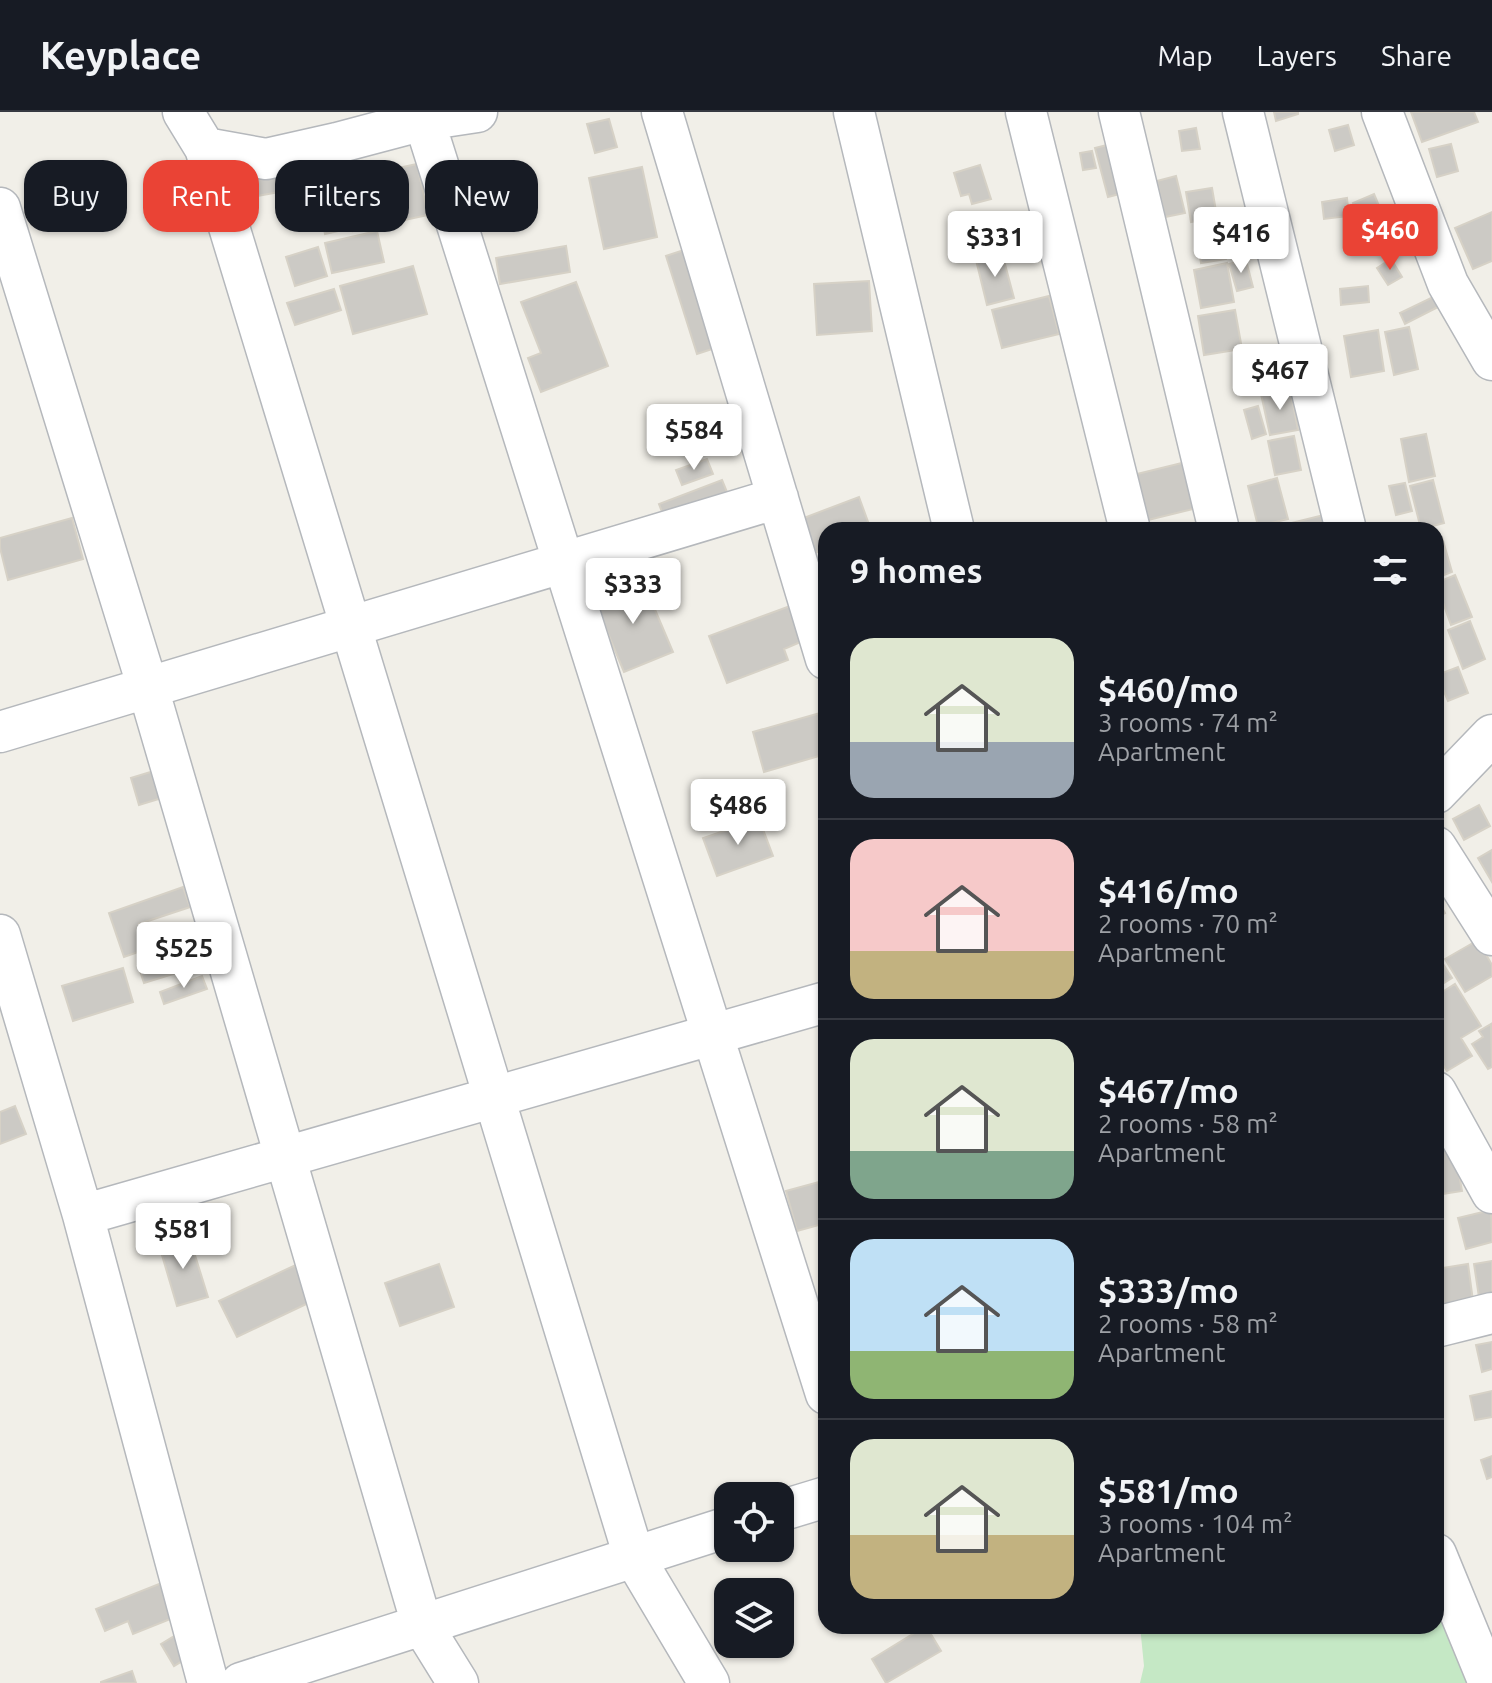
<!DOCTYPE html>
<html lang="en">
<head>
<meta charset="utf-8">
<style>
  :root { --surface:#171b24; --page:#20242c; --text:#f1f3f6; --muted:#9ea1a6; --line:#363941; --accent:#ea4335 }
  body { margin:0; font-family:Ubuntu,sans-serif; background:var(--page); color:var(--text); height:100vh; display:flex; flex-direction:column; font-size:30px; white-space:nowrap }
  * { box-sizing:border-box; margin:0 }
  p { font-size:26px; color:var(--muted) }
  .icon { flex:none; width:44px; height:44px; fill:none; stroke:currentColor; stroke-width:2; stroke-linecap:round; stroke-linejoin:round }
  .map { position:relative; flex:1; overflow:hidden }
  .panel { position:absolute; left:818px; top:410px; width:626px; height:1112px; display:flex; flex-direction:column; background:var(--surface); border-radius:24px; box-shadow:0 2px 6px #0004 }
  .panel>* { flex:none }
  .hud { position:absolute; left:24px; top:48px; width:674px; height:72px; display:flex; gap:16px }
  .controls { position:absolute; left:714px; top:1370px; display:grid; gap:16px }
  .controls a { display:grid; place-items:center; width:80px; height:80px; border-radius:16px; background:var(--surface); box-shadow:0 2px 6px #0004; font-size:40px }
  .price { position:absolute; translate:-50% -68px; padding:0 18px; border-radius:8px; background:#fff; color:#222; font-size:26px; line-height:52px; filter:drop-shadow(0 2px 4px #0008) }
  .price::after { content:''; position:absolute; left:50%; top:48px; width:24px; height:18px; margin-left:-12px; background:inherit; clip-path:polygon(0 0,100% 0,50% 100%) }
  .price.selected { background:var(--accent); color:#fff }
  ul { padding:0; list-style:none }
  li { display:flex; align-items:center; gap:24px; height:200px; padding:0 32px }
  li+li { border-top:2px solid var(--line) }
  li span { display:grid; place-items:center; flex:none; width:224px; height:160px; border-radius:24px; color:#555 }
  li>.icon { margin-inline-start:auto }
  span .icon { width:96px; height:96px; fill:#fffc; stroke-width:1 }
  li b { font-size:34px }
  h2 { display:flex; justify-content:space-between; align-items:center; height:96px; padding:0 32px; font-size:34px }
  .pill { padding:0 28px; border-radius:24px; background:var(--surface); box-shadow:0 2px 6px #0004; font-size:28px; line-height:72px }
  .pill.selected { background:var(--accent); color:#fff }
  header { display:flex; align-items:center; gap:48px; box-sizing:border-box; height:112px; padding:0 40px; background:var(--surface); border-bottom:2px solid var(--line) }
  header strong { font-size:38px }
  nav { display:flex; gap:44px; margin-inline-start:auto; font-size:28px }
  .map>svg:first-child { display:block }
</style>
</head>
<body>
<header>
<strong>Keyplace</strong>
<nav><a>Map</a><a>Layers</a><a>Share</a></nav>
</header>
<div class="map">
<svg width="1492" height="1571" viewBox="0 0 1492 1571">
  <rect width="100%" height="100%" fill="#f1efe8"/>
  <!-- green -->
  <path fill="#c5e8c5" d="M1436 1474 1476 1571H1140L1144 1554 1140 1514H1436Z"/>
  <!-- building -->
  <path fill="#cccac5" stroke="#d6d1c6" stroke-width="2" d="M1274 0H1298V2L1276 9Z
    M1411 0H1474L1478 10 1422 30Z
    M609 7 617 35 595 41 587 12Z
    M1348 13 1354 33 1335 39 1329 18Z
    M1196 16 1200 37 1182 39 1179 19Z
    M1119 30 1131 79 1108 85 1095 36Z
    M1451 32 1458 59 1437 65 1429 37Z
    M1092 39 1096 56 1083 58 1080 41Z
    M417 52 428 103 353 119 342 68Z
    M980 53 991 87 972 92 969 82 961 84 954 61Z
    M291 54 296 77 257 84 253 62Z
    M642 55 657 125 604 137 589 66Z
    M1176 64 1185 101 1165 105 1157 69Z
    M337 69 347 117 325 122 315 74Z
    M1212 76 1217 105 1191 110 1186 80Z
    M1374 82 1382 101 1360 110 1353 91Z
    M1347 86 1349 104 1324 107 1322 90Z
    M1492 100V149L1473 157 1455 116Z
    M377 119 384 150 332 161 325 131Z
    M1222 127 1226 147 1201 151 1198 131Z
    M566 134 570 160 500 172 496 146Z
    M318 135 327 164 295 174 286 145Z
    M687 137 718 235 697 242 666 144Z
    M1002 141 1014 186 987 193 976 148Z
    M1391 147 1402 165 1388 173 1377 156Z
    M1246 148 1253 175 1237 179 1229 152Z
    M1227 151 1234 190 1201 196 1194 158Z
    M413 154 427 202 353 222 340 174Z
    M869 169 872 219 817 223 814 172Z
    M576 170 608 254 541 280 528 246 541 241 521 190Z
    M1368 174 1369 190 1341 193 1340 177Z
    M334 177 341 198 295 213 287 191Z
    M1049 184 1059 222 1002 236 992 198Z
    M1433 185 1438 195 1405 212 1400 201Z
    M1235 198 1242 237 1204 243 1198 204Z
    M1409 215 1418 257 1394 263 1385 220Z
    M1378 218 1384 259 1351 265 1344 224Z
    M1266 237 1271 256 1255 260 1250 242Z
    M1290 276 1298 318 1270 323 1261 282Z
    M1258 294 1266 322 1252 327 1244 298Z
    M1426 322 1435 364 1409 370 1401 327Z
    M1294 324 1301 358 1275 363 1268 329Z
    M707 347 713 362 682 373 676 358Z
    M1186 350 1197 396 1148 408 1137 362Z
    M1277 366 1288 407 1258 414 1248 374Z
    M722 368 729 385 665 408 659 392Z
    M1433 368 1444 411 1421 417 1410 374Z
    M1405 371 1412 399 1396 403 1389 374Z
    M859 385 871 418H826V437L814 441 801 407Z
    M1332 401 1336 418H1263Z
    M72 406 83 447 8 468 0 436V426Z
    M1442 425 1452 460 1436 466V426Z
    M1455 463 1472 505 1451 513 1436 471Z
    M642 467 673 540 624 560 594 488Z
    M790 494 803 529 784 537 788 548 727 571 709 524Z
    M1470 509 1485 547 1463 557 1448 518Z
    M1458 555 1468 581 1448 589 1437 563Z
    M820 601 826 623V642L764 660 753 620Z
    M157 658 165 685 139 693 131 666Z
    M1479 693 1490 714 1464 728 1453 707Z
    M759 707 773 744 717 764 703 726Z
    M1492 738V770L1478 746Z
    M1436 764 1457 774 1437 786 1445 801 1436 806Z
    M183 775 190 795 139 812 147 837 124 845 109 801Z
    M1478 828 1492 853V864L1465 880 1445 847Z
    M184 840 189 857 144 871 138 853Z
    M1436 841 1452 866 1436 876Z
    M123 856 133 890 73 909 62 874Z
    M202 864 207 877 164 892 160 880Z
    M1455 872 1481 914 1461 926 1472 944 1447 959 1436 942V902L1440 900 1436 892V884Z
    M1491 912 1492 955 1488 957 1472 932 1483 925 1479 919Z
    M15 994 26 1022 0 1032V1000Z
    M1453 1027 1462 1079 1436 1083V1030Z
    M826 1068V1111L797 1119 786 1079Z
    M1491 1098 1492 1130 1466 1137 1458 1106Z
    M189 1124 208 1185 177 1194 159 1133Z
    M1492 1149V1183L1479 1185 1474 1152Z
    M302 1150 319 1186 237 1225 219 1189Z
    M439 1152 454 1195 400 1214 385 1171Z
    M1468 1152 1473 1189 1436 1195V1157Z
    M1492 1230V1257L1482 1260 1476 1233Z
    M1492 1279V1305L1475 1308 1470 1284Z
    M1492 1344V1365L1487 1367 1481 1348Z
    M164 1470 178 1504 133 1522 128 1509 105 1519 96 1497Z
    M926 1514 941 1539 886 1571 872 1547Z
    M181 1520 194 1542 174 1554 161 1532Z
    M132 1559 136 1571H101V1570Z"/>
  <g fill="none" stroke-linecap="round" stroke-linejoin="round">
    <!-- minor casing -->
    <g stroke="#b5b8bc" stroke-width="43">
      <path id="minor" d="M183 0 205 36 266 47 337 31 424 8 477 0
        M662 0 826 547
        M854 0 954 418
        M1026 0 1130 418
        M1119 0 1219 418
        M1243 0 1346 418
        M1382 0 1448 172 1492 248
        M424 8 826 1282
        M205 36 634 1445 709 1571
        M0 96 148 576 422 1513 458 1571
        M0 620 778 386
        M1436 681 1492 623
        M1436 735 1492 823
        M0 823 83 1103 208 1571
        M1436 980 1492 1081
        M83 1103 826 890
        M1436 1215 1492 1201
        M780 1399 826 1385
        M1436 1442 1489 1571
        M241 1571 728 1415"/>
    </g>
    <!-- minor -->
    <use href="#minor" stroke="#fff" stroke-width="40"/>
  </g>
</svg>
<div class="controls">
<a><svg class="icon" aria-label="locate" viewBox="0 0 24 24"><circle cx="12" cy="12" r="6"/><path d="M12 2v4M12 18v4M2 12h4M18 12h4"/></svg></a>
<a><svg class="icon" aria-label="layers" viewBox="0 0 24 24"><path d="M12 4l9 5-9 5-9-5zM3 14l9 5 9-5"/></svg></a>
</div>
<b class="price selected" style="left:1390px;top:160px">$460</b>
<b class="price" style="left:1241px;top:163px">$416</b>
<b class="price" style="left:995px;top:167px">$331</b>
<b class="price" style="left:1280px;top:300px">$467</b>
<b class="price" style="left:694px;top:360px">$584</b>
<b class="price" style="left:633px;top:514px">$333</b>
<b class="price" style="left:738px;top:735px">$486</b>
<b class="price" style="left:184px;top:878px">$525</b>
<b class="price" style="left:183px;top:1159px">$581</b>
<div class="hud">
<a class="pill">Buy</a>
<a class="pill selected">Rent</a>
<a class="pill">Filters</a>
<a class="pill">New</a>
</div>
<section class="panel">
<h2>9 homes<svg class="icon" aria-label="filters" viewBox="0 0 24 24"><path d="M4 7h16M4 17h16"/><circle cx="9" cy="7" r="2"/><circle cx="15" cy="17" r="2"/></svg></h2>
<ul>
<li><span style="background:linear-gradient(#dfe7d0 65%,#9aa5b1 0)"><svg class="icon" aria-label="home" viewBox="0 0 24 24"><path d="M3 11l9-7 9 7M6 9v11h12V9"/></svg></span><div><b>$460/mo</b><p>3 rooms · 74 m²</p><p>Apartment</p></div></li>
<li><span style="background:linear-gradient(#f6c9c9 70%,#c2b280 0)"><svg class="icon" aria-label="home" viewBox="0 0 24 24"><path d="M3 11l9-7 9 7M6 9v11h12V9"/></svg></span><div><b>$416/mo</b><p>2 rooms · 70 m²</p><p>Apartment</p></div></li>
<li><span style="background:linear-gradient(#dfe7d0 70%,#7fa58c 0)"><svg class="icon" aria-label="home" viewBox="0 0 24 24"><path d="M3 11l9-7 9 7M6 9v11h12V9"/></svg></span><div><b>$467/mo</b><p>2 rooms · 58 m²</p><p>Apartment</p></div></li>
<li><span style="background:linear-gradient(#bfe0f5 70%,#8fb573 0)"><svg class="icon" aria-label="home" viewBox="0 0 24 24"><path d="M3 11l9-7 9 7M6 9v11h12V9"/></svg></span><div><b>$333/mo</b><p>2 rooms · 58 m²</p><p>Apartment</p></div></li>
<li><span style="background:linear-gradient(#dfe7d0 60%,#c2b280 0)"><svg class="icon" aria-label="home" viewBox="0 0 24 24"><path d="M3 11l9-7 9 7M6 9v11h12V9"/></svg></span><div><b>$581/mo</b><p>3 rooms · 104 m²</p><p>Apartment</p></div></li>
</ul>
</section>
</div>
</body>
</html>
